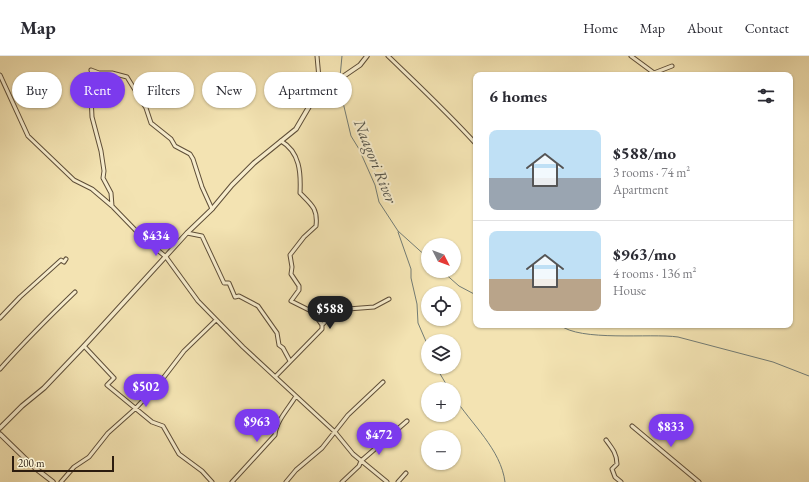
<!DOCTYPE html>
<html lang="en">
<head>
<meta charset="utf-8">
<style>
  :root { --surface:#fff; --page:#f7f7f7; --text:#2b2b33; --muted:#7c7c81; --line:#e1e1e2; --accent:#7c3aed }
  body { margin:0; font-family:"EB Garamond",serif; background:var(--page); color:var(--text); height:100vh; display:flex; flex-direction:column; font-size:15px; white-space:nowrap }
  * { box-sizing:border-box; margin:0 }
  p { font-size:13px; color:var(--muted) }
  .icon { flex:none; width:22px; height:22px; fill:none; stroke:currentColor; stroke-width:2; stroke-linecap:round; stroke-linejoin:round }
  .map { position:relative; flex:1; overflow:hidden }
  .drawer { position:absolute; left:473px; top:16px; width:320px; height:256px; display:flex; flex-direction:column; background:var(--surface); border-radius:8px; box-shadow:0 1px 3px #0004 }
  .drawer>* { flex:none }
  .guide { position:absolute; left:12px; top:16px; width:380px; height:36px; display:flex; gap:8px }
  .needle { width:26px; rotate:132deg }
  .fabs { position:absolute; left:421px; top:182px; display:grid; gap:8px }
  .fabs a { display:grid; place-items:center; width:40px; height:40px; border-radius:50%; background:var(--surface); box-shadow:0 1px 3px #0004; font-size:20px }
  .scale { position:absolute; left:12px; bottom:10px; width:102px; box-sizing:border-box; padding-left:4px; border:2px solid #2c1c0f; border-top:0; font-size:11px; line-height:14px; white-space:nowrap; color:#2c1c0f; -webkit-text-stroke:3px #f7edcd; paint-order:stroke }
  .price { position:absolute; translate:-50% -34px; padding:0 9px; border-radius:14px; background:var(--accent); color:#fff; font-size:13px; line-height:26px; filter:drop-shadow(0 1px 2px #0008) }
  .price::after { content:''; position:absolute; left:50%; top:24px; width:12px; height:9px; margin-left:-6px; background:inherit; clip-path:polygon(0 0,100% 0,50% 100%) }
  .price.active { background:#222; color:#fff }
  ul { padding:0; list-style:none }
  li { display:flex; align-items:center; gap:12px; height:100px; padding:0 16px }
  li+li { border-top:1px solid var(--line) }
  li span { display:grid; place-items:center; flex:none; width:112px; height:80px; border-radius:8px; color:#555 }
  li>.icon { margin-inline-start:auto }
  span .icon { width:48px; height:48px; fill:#fffc; stroke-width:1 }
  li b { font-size:17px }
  h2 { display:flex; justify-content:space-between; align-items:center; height:48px; padding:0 16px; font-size:17px }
  .pill { padding:0 14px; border-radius:18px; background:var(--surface); box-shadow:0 1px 3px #0004; font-size:14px; line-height:36px }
  .pill.active { background:var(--accent); color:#fff }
  header { display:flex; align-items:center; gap:24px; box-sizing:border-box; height:56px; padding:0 20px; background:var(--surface); border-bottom:1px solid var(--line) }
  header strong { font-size:19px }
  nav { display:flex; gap:22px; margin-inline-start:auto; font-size:14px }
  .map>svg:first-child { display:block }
</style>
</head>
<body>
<header>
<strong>Map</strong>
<nav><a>Home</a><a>Map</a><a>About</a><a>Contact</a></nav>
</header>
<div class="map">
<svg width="809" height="426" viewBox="0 0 809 426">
  <rect width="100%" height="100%" fill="#f3e3b2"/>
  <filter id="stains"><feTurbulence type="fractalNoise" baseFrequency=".005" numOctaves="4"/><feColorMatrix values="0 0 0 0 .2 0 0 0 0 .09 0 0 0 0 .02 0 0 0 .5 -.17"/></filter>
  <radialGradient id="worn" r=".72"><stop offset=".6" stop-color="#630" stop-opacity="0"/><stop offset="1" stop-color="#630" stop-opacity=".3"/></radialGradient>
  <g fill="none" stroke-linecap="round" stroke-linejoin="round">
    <!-- stream -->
    <path stroke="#727b74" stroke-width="1" d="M340 21 342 0
      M340 33 341 24
      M341 38 351 80 359 93 375 129 379 146 398 175 428 202
      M398 176 411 213V222L417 248 418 267 428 290
      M442 215 459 230 476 239
      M560 269C579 286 651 277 678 281L773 306 809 320
      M436 311 449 333
      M454 341C471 368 501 393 505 426"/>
    <!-- minor casing -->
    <g stroke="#5e4e38" stroke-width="5">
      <path id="minor" d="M317 0 319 22 318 39
        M388 0C418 29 448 57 476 88
        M631 0 654 17 672 10
        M91 14 99 17H112L127 21 146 52 151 67 171 83 175 90 190 98 193 103 202 131 212 153
        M91 14 94 25 91 40 92 61 101 95 104 115 103 122 111 137 112 150
        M0 19 28 80 74 124 92 133 112 150 144 183 166 201 198 245 243 291 296 340C289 352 276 365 275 379L232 426
        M281 85C300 96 301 117 300 137 312 149 318 153 316 170L304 181 290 199 292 211 291 218 299 230V234L291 245 313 256 322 269
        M187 177 202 180 224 227H229L235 241 239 240 258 250 277 277 279 289 283 292 290 305
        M0 262 20 241 61 204 64 206 66 203
        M84 290 114 322 107 329 152 366 163 370 179 398 202 415 212 426
        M0 313C24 286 49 261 75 236
        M276 320 322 273V269L328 263 348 253 374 251 389 243
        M296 340 335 376 353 398 387 426
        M632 370 699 426
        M606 384C612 392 617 398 617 408L612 413 615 421 621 426
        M61 426 74 411 89 401 108 377 136 352 161 325 184 295 216 264
        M286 426 296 414 322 392 348 359 383 326
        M342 426 359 410 361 405 407 365
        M398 426 406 417"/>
    </g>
    <!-- tertiary casing -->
    <g stroke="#5e4e38" stroke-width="5.5">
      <path id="tertiary" d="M0 372 22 350 44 332 84 290 187 177 212 153 232 129 254 107 296 73 313 44 318 39 331 33 341 22 360 9 367 0
        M0 378 35 412 53 426"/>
    </g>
    <!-- minor -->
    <use href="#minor" stroke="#f7edcd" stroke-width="3"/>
    <!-- tertiary -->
    <use href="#tertiary" stroke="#f7edcd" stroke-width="3.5"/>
  </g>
  <g text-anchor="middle" stroke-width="4" stroke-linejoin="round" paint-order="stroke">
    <!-- water labels -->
    <g font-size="16" font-style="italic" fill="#55544a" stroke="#f7edcd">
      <text transform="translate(376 105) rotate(68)" y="6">Naagori River</text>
    </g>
  </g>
  <rect width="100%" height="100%" filter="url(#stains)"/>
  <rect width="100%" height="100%" fill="url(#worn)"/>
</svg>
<div class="fabs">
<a><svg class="needle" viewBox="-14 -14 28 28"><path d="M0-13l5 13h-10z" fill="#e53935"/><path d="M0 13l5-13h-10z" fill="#7c7c81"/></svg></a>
<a><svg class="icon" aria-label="locate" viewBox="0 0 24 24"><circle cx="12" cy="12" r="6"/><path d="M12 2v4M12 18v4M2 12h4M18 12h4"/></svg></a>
<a><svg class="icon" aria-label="layers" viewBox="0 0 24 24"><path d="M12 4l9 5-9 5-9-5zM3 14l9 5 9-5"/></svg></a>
<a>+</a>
<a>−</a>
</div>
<div class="scale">200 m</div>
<b class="price" style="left:156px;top:201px">$434</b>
<b class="price active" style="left:330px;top:274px">$588</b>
<b class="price" style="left:146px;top:352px">$502</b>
<b class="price" style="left:257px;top:387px">$963</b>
<b class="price" style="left:671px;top:392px">$833</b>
<b class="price" style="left:379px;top:400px">$472</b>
<div class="guide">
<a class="pill">Buy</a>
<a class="pill active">Rent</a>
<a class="pill">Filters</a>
<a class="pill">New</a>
<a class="pill">Apartment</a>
</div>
<section class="drawer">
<h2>6 homes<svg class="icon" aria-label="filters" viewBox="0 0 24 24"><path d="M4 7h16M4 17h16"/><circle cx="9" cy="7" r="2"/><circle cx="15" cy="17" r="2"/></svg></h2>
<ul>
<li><span style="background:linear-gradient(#bfe0f5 60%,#9aa5b1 0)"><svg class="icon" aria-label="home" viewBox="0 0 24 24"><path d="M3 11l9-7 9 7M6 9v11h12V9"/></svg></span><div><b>$588/mo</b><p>3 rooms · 74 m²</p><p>Apartment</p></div></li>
<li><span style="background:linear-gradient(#bfe0f5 60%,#b9a48a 0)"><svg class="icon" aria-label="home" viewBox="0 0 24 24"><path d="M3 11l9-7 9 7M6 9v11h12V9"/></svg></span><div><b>$963/mo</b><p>4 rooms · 136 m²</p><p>House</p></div></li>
</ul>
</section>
</div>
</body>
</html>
